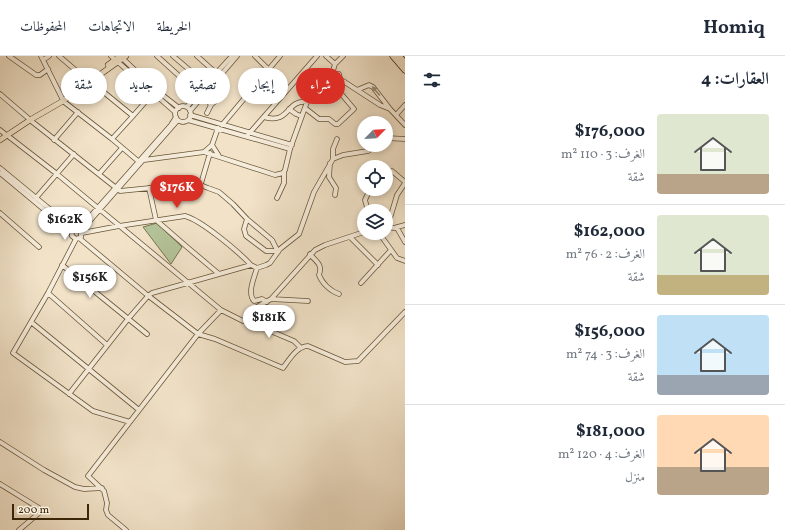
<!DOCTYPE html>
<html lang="ar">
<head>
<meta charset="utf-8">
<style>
  :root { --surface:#fff; --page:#f2f2f3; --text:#1f2937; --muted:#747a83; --line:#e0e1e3; --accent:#d93025 }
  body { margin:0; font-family:Vollkorn,Amiri,serif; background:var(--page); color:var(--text); direction:rtl; height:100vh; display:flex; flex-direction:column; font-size:15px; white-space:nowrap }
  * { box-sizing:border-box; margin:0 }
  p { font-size:13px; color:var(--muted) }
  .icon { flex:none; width:22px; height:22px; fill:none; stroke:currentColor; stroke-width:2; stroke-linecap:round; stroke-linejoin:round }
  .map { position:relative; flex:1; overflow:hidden; direction:ltr }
  .drawer { display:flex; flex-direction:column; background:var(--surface); width:380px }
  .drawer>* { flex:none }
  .top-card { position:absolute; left:12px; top:12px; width:333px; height:36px; direction:rtl; display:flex; gap:8px }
  .needle { width:26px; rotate:66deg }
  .controls { position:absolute; left:357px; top:60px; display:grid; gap:8px }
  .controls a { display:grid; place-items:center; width:36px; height:36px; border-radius:50%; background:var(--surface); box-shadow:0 2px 6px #0003; font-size:20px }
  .scale { position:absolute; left:12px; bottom:10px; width:77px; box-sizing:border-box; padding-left:4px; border:2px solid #3b2707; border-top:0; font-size:11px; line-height:14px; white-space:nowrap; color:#3b2707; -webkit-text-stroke:3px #f6ecdb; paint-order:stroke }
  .price { position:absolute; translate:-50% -34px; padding:0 9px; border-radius:14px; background:#fff; color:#222; font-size:13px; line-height:26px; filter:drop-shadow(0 1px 2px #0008) }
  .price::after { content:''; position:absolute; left:50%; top:24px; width:12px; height:9px; margin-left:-6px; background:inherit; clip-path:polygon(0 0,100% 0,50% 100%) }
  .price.on { background:var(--accent); color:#fff }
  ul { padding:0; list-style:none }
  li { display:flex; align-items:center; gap:12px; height:100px; padding:0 16px }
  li+li { border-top:1px solid var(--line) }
  li span { display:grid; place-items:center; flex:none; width:112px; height:80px; border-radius:4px; color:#555 }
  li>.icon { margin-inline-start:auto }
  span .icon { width:48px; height:48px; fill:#fffc; stroke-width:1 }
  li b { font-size:17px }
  h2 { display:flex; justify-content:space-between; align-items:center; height:48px; padding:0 16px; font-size:17px }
  .pill { padding:0 14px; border-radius:18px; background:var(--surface); box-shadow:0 2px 6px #0003; font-size:14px; line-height:36px }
  .pill.on { background:var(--accent); color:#fff }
  header { display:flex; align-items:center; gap:24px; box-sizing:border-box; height:56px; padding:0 20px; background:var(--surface); border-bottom:1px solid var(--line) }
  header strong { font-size:19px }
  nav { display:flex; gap:22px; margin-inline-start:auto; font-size:14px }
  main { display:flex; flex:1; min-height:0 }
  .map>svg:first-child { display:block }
</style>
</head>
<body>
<header>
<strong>Homiq</strong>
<nav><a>الخريطة</a><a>الاتجاهات</a><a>المحفوظات</a></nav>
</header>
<main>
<section class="drawer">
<h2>العقارات: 4<svg class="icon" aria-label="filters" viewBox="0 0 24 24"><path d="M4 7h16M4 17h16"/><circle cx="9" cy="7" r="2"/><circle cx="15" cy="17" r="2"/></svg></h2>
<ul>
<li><span style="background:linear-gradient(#dfe7d0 75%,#b9a48a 0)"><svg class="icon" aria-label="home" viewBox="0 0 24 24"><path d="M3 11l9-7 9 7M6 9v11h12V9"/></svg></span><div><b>$176,000</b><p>الغرف: 3 · 110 m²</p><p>شقة</p></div></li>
<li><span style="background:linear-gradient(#dfe7d0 75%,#c2b280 0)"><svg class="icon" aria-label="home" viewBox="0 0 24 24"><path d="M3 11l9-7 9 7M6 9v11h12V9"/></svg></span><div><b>$162,000</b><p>الغرف: 2 · 76 m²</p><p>شقة</p></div></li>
<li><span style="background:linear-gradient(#bfe0f5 75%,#9aa5b1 0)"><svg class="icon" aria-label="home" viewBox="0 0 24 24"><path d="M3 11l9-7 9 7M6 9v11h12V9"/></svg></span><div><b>$156,000</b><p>الغرف: 3 · 74 m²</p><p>شقة</p></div></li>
<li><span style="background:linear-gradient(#ffd9b3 65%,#b9a48a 0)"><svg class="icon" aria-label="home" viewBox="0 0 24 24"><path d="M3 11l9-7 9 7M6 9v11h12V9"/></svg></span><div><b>$181,000</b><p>الغرف: 4 · 120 m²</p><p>منزل</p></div></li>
</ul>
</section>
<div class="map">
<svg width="405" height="474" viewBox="0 0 405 474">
  <rect width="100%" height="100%" fill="#f1e2c8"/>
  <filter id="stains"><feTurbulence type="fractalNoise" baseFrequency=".005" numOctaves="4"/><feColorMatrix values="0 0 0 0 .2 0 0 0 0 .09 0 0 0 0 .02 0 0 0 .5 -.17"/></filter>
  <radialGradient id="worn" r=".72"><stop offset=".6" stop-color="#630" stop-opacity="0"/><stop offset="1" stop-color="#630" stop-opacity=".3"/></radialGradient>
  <!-- green -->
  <path fill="#b4c49a" stroke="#787650" d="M157 167 182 191 171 208 143 171Z"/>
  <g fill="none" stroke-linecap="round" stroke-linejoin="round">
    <!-- minor casing -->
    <g stroke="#685637" stroke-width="5.5">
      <path id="minor" d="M9 0 36 19H40L48 13
        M41 0 62 42
        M59 0 87 24
        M111 0 175 56
        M120 0 156 34 179 52
        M157 0 198 37
        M173 0 206 28
        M197 0 216 17
        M255 0 288 33
        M326 0 335 8
        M43 4 49 0
        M332 18H339L340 23 380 49 390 53
        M90 25 133 60
        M357 34 369 29 373 31 390 53 405 69
        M0 38 28 62
        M203 38 211 49 207 57
        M63 45 112 83 138 105
        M211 49C222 39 229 36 217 23
        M175 58a8 8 0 1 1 16 0a8 8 0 1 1-16 0Z
        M187 51 198 37 232 0
        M305 52 319 63H329L335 68H338L354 53 338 34 340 23
        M289 53 296 58 301 60
        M190 55 237 0
        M190 59 292 89
        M396 59 405 49
        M264 61C290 69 286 43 307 46
        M30 64 120 135 160 131 176 127 189 131 203 130 208 132 219 136 233 148 247 163 272 184 278 196
        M188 64 290 93
        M222 69 280 0
        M218 72 212 89 219 100
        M0 74 5 78
        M8 80 57 118 221 254 243 265 250 264 257 251 271 243 315 194 325 189 364 176
        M247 80 317 0
        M386 82 405 83
        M112 83 133 60 154 36
        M54 84 78 56
        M204 96 275 119 283 117 285 114 290 93 307 46 332 18 335 8 343 0
        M333 103V93L337 83
        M144 104 204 96 212 89
        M330 107 329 121 336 132 335 139
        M0 112 74 173
        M0 117 71 176
        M386 117 392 115 405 126
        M99 118 122 92
        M200 131 210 97
        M149 132 156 164 187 191 219 218
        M277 142 284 127V116
        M35 143 74 98
        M368 155 365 144 370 133
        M0 157 39 191
        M247 163 244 173 246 180 266 195H277
        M386 170 391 159 397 139 405 127
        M386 171 394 172 405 169
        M397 172 405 186
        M79 173 171 69 176 61
        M81 175 77 172C73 173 71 176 72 180L76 183 81 181V175L178 64
        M82 177 119 170 185 160C201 164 239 196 251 209L257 212 266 209 270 207 280 193 299 178 314 136 333 103 343 99 368 95 377 89
        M379 177 397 202 405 205
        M350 181 378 209
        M79 182 146 238 198 278 215 283 283 312C289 304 297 290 308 290L345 306 358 305 405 256
        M76 183 48 237 31 266 139 354
        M310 198C316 206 323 208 319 219 322 227 330 235 339 238
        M62 209 147 278
        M257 212C254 222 247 237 254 245L262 243 267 246
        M361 227 391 194
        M48 237 107 289
        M271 243 308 245
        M247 265 294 285 300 291
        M31 266 13 297 93 355 130 366
        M69 338 128 263 148 240 152 237 251 209
        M0 386 44 414 75 431 84 433 102 432
        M0 428 39 452V457L19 474
        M126 474 108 459 106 454 107 447 104 435 88 420 198 278 221 254"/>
    </g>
    <!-- major casing -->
    <g stroke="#3b2707" stroke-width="6">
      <path id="major" d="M108 9 120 0
        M0 84 30 64 63 45 126 0"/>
    </g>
    <!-- highway casing -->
    <g stroke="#3b2707" stroke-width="7">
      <path id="highway" d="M393 0 405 14
        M399 0 405 7"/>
    </g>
    <!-- minor -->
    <use href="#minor" stroke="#f6ecdb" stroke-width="4"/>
    <!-- major -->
    <use href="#major" stroke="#f1e2c8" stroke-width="5"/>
    <!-- highway -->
    <use href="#highway" stroke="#f1e2c8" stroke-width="5.5"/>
  </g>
  <!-- one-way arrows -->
  <defs><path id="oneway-solid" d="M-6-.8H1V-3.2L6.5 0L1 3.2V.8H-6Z"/></defs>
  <use fill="#988a71" href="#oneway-solid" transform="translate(376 35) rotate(-130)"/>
  <rect width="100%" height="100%" filter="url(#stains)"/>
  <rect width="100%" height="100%" fill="url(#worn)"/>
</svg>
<div class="controls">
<a><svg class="needle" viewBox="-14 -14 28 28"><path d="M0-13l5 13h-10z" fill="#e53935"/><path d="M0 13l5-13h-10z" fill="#747a83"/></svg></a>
<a><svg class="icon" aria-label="locate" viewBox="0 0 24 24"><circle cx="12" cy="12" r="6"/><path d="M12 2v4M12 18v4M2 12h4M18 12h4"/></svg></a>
<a><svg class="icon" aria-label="layers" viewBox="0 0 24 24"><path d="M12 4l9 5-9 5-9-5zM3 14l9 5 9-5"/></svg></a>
</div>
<div class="scale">200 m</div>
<b class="price on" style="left:177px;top:153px">$176K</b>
<b class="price" style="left:65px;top:185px">$162K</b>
<b class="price" style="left:90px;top:243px">$156K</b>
<b class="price" style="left:269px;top:283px">$181K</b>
<div class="top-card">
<a class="pill on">شراء</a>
<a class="pill">إيجار</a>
<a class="pill">تصفية</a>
<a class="pill">جديد</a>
<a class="pill">شقة</a>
</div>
</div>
</main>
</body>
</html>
